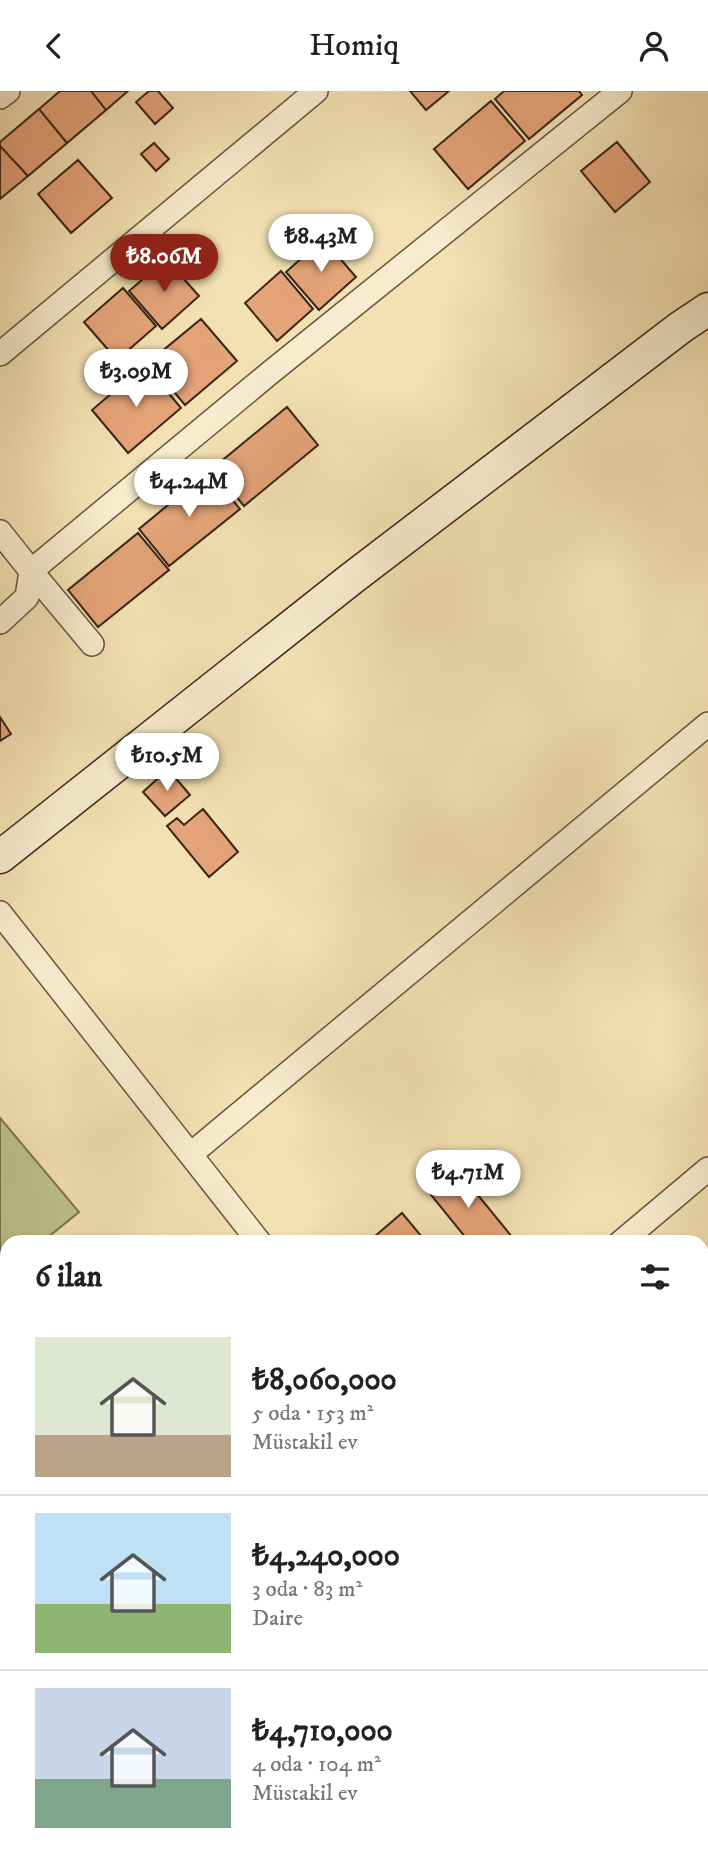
<!DOCTYPE html>
<html lang="tr">
<head>
<meta charset="utf-8">
<style>
  :root { --surface:#fff; --page:#f2f2f2; --text:#222; --muted:#767676; --line:#e0e0e0; --accent:#8f2418 }
  body { margin:0; font-family:"IM FELL DW Pica",serif; background:var(--page); color:var(--text); height:100vh; display:flex; flex-direction:column; font-size:26px; white-space:nowrap }
  * { box-sizing:border-box; margin:0 }
  p { font-size:23px; color:var(--muted) }
  .icon { flex:none; width:38px; height:38px; fill:none; stroke:currentColor; stroke-width:2; stroke-linecap:round; stroke-linejoin:round }
  .map { position:relative; flex:1; overflow:hidden }
  .drawer { position:absolute; left:0px; top:1144px; width:709px; height:625px; display:flex; flex-direction:column; background:var(--surface); border-radius:21px 21px 0 0; box-shadow:0 4px 10px #0003 }
  .drawer>* { flex:none }
  .price { position:absolute; translate:-50% -60px; padding:0 16px; border-radius:24px; background:#fff; color:#222; font-size:23px; line-height:46px; filter:drop-shadow(0 2px 4px #0008) }
  .price::after { content:''; position:absolute; left:50%; top:42px; width:21px; height:16px; margin-left:-10px; background:inherit; clip-path:polygon(0 0,100% 0,50% 100%) }
  .price.on { background:var(--accent); color:#fff }
  ul { padding:0; list-style:none }
  li { display:flex; align-items:center; gap:21px; height:175px; padding:0 35px }
  li+li { border-top:2px solid var(--line) }
  li span { display:grid; place-items:center; flex:none; width:196px; height:140px; border-radius:0px; color:#555 }
  li>.icon { margin-inline-start:auto }
  span .icon { width:84px; height:84px; fill:#fffc; stroke-width:1 }
  li b { font-size:30px }
  h2 { display:flex; justify-content:space-between; align-items:center; height:84px; padding:0 35px; font-size:30px }
  header { display:flex; justify-content:space-between; align-items:center; height:91px; padding:0 35px; background:var(--surface); font-size:32px; font-weight:600 }
  .map>svg:first-child { display:block }
</style>
</head>
<body>
<header><svg class="icon" aria-label="back" viewBox="0 0 24 24"><path d="M15 5l-7 7 7 7"/></svg>Homiq<svg class="icon" aria-label="person" viewBox="0 0 24 24"><circle cx="12" cy="8" r="4"/><path d="M4 21q1-7 8-7t8 7"/></svg></header>
<div class="map">
<svg width="708" height="1769" viewBox="0 0 708 1769">
  <rect width="100%" height="100%" fill="#f3e1b3"/>
  <filter id="stains"><feTurbulence type="fractalNoise" baseFrequency=".00286" numOctaves="4"/><feColorMatrix values="0 0 0 0 .2 0 0 0 0 .09 0 0 0 0 .02 0 0 0 .5 -.17"/></filter>
  <radialGradient id="worn" r=".72"><stop offset=".6" stop-color="#630" stop-opacity="0"/><stop offset="1" stop-color="#630" stop-opacity=".3"/></radialGradient>
  <!-- green -->
  <path fill="#bdc28b" stroke="#7c7451" stroke-width="2" d="M0 1027 79 1121 42 1151 7 1152V1172L0 1163Z
    M473 1762H533L525 1769H478Z"/>
  <!-- building -->
  <path fill="#e4a378" stroke="#3a2517" stroke-width="2" d="M60 0H91L106 19 67 52 39 18Z
    M91 0H128L106 19Z
    M149 0H158L173 17 155 33 136 11Z
    M410 0H449L426 19Z
    M504 0H579L582 4 529 48 495 8Z
    M491 10 525 50 468 98 434 58Z
    M39 18 67 52 28 85 0 55V51Z
    M617 51 650 91 615 121 581 80Z
    M154 52 169 68 156 80 141 63Z
    M0 55 28 85 0 108Z
    M78 69 112 107 71 142 38 103Z
    M323 148 356 186 319 219 286 181Z
    M166 168 199 205 162 238 129 200Z
    M281 180 313 218 277 250 245 212Z
    M123 197 156 235 117 269 84 231Z
    M201 228 237 270 185 314 149 271Z
    M145 274 181 317 128 362 92 319Z
    M287 316 318 354 244 415 213 377Z
    M209 380 240 418 169 475 139 438Z
    M138 442 169 479 98 536 68 499Z
    M0 626 11 643 0 650Z
    M168 678 190 704 165 725 143 701Z
    M203 718 238 761 209 786 167 735 177 727 184 734Z
    M455 1076 517 1152H470L427 1099Z
    M402 1122 427 1152H367Z
    M7 1249V1295L0 1287V1256Z
    M0 1295 7 1302V1309L0 1314Z
    M7 1716V1762H30L22 1769H0V1723Z
    M86 1762H117L123 1769H92Z
    M124 1762H157L149 1769H130Z
    M271 1762H340L347 1769H270L267 1765Z
    M601 1762H607L613 1769H593Z"/>
  <g fill="none" stroke-linecap="round" stroke-linejoin="round">
    <!-- street casing -->
    <g stroke="#68543e" stroke-width="26">
      <path id="street" d="M0 6 8 0
        M0 263 316 0
        M0 441 31 480 92 553
        M0 531 27 506 31 480 271 281 620 0
        M0 822 260 1152
        M191 1063 708 633
        M620 1152 708 1078
        M0 1201 7 1205
        M0 1367 7 1361
        M702 1392 708 1387
        M702 1656 708 1651
        M0 1679 7 1673
        M447 1762 451 1769
        M237 1769 245 1762
        M573 1769 581 1762"/>
    </g>
    <!-- secondary casing -->
    <g stroke="#3a2517" stroke-width="35">
      <path id="secondary" d="M0 766 351 488 681 236 708 218"/>
    </g>
    <!-- street -->
    <use href="#street" stroke="#f7ecce" stroke-width="23"/>
    <!-- secondary -->
    <use href="#secondary" stroke="#f7ecce" stroke-width="32"/>
  </g>
  <rect width="100%" height="100%" filter="url(#stains)"/>
  <rect width="100%" height="100%" fill="url(#worn)"/>
</svg>
<b class="price" style="left:321px;top:183px">₺8.43M</b>
<b class="price on" style="left:164px;top:203px">₺8.06M</b>
<b class="price" style="left:136px;top:318px">₺3.09M</b>
<b class="price" style="left:189px;top:428px">₺4.24M</b>
<b class="price" style="left:167px;top:702px">₺10.5M</b>
<b class="price" style="left:468px;top:1119px">₺4.71M</b>
<section class="drawer">
<h2>6 ilan<svg class="icon" aria-label="filters" viewBox="0 0 24 24"><path d="M4 7h16M4 17h16"/><circle cx="9" cy="7" r="2"/><circle cx="15" cy="17" r="2"/></svg></h2>
<ul>
<li><span style="background:linear-gradient(#dfe7d0 70%,#b9a48a 0)"><svg class="icon" aria-label="home" viewBox="0 0 24 24"><path d="M3 11l9-7 9 7M6 9v11h12V9"/></svg></span><div><b>₺8,060,000</b><p>5 oda · 153 m²</p><p>Müstakil ev</p></div></li>
<li><span style="background:linear-gradient(#bfe0f5 65%,#8fb573 0)"><svg class="icon" aria-label="home" viewBox="0 0 24 24"><path d="M3 11l9-7 9 7M6 9v11h12V9"/></svg></span><div><b>₺4,240,000</b><p>3 oda · 83 m²</p><p>Daire</p></div></li>
<li><span style="background:linear-gradient(#c9d6e8 65%,#7fa58c 0)"><svg class="icon" aria-label="home" viewBox="0 0 24 24"><path d="M3 11l9-7 9 7M6 9v11h12V9"/></svg></span><div><b>₺4,710,000</b><p>4 oda · 104 m²</p><p>Müstakil ev</p></div></li>
</ul>
</section>
</div>
</body>
</html>
